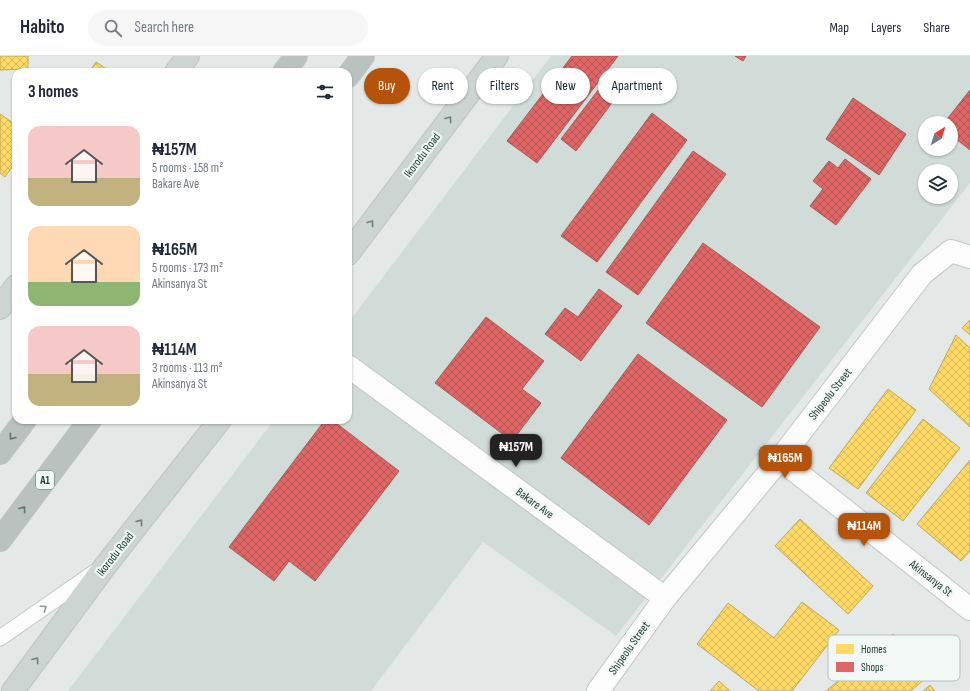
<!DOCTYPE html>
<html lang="en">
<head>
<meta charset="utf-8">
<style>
  :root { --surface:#fff; --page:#f6f6f7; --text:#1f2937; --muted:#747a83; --line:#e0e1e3; --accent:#b45309 }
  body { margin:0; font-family:"Sofia Sans Condensed",sans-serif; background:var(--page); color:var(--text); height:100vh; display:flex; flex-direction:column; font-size:15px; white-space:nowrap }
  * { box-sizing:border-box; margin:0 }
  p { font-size:13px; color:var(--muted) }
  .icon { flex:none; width:22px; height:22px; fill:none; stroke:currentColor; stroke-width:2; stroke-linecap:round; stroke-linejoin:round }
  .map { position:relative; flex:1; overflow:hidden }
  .panel { position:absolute; left:12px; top:12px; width:340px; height:356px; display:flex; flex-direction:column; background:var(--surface); border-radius:12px; box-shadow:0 1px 3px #0004 }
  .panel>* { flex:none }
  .top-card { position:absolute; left:364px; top:12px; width:380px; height:36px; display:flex; gap:8px }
  .needle { width:26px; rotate:38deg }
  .controls { position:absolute; left:918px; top:60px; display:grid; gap:8px }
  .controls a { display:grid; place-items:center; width:40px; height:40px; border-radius:50%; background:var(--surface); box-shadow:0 1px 3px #0004; font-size:20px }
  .price { position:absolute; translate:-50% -34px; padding:0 9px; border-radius:8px; background:var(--accent); color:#fff; font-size:13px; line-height:26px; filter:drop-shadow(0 1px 2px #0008) }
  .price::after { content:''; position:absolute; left:50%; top:24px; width:12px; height:9px; margin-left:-6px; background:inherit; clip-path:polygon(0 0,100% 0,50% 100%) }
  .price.current { background:#222; color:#fff }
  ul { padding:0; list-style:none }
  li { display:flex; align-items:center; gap:12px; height:100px; padding:0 16px }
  li span { display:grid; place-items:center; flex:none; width:112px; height:80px; border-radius:12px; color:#555 }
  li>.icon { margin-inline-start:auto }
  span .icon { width:48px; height:48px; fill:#fffc; stroke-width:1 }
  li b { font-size:17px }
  h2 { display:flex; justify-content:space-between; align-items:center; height:48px; padding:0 16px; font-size:17px }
  .pill { padding:0 14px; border-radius:18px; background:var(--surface); box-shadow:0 1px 3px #0004; font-size:14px; line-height:36px }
  .pill.current { background:var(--accent); color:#fff }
  header { display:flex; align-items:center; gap:24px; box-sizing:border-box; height:56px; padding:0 20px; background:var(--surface); border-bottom:1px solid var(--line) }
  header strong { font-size:19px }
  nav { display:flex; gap:22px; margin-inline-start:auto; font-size:14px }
  .search { width:280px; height:36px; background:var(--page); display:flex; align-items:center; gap:10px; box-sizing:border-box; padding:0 14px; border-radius:22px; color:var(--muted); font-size:15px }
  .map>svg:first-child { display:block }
</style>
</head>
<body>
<header>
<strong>Habito</strong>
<div class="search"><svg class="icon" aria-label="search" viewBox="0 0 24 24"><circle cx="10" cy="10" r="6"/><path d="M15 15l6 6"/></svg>Search here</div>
<nav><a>Map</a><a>Layers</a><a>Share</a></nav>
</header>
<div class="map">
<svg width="970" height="635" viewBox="0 0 970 635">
  <defs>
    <pattern id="homes-cross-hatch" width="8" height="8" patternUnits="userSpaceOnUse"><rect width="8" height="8" fill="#ffd966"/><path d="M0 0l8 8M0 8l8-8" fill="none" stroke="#dabb59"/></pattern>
    <pattern id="shops-cross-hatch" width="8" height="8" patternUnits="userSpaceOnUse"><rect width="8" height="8" fill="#e06666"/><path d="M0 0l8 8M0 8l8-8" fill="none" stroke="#b55555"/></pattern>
  </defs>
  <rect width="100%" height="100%" fill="#e4e9e7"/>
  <!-- built -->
  <path fill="#d1dbd7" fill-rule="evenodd" d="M551 0H970V127L616 580 483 486 371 635H68L274 364H348V267ZM925 67H951V93H925ZM925 115H951V141H925Z"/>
  <!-- homes -->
  <path fill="url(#homes-cross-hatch)" stroke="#bcaa57" d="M0 0H28V13L0 14Z
    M96 6 111 16H89Z
    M0 58 16 69V105L5 121 0 117Z
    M970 264V279L962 272Z
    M956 279 970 292V371L929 333Z
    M888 333 916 354 858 433 829 412Z
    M923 363 960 392 903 465 866 437Z
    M970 404V495L961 505 917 468Z
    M800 463 873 530 848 558 775 490Z
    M802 546 839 574 792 635H759L697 588 728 547 774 582Z
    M893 578 929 619 911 635H826Z
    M719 625 730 635H710Z
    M930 629 935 635H923Z"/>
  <!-- shops -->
  <path fill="url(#shops-cross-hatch)" stroke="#a75a57" d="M572 0H618L537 107 507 85Z
    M735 0H746L743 5Z
    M602 29 617 40 576 95 561 83Z
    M970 34V94L951 79V67H944Z
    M853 42 906 78 879 119 826 83Z
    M652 57 687 84 597 206 561 180Z
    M693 95 726 118 638 239 606 216Z
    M845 103 871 123 836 169 810 150 823 133 813 125 829 105 838 112Z
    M703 187 820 271 762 351 646 267Z
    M599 233 622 250 581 305 545 278 565 252 578 261Z
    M486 261 544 305 522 333 541 347 512 385 435 327Z
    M638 298 727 364 649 469 561 402Z
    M325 364H332L399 415 315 525 289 505 274 525 229 491Z"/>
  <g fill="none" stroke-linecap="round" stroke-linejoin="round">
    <!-- service casing -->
    <g stroke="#c1c6c4" stroke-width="17">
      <path id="service" d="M0 582 95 516"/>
    </g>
    <!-- minor casing -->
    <g stroke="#c1c6c4" stroke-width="24">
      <path id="minor" d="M348 310 665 542
        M780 403 970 553"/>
    </g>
    <!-- tertiary casing -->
    <g stroke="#c1c6c4" stroke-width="24">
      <path id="tertiary" d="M598 635 665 542 780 403 922 218 951 195 970 201"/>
    </g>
    <!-- primary casing -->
    <g stroke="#bcc5c2" stroke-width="24">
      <path id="primary" d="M176 16 188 0
        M348 198 497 0
        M0 252 16 230
        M13 635 106 509 220 364"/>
    </g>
    <!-- motorway casing -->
    <g stroke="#bcc5c2" stroke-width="24">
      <path id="motorway" d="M284 16 296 0
        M348 20 363 0
        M0 397 25 364
        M0 484 90 364"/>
    </g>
    <!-- service -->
    <use href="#service" stroke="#fbfcfb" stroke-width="15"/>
    <!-- minor -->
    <use href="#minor" stroke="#fbfcfb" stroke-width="22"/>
    <!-- tertiary -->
    <use href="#tertiary" stroke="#fbfcfb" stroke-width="22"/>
    <!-- primary -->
    <use href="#primary" stroke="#cdd5d3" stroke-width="22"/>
    <!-- motorway -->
    <use href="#motorway" stroke="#bac2c0" stroke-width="22"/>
  </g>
  <!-- one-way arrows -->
  <defs><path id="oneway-chevron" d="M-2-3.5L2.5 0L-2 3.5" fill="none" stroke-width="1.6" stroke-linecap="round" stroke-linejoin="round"/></defs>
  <g stroke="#6e817c">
    <use href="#oneway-chevron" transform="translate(449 63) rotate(-53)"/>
    <use href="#oneway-chevron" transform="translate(371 167) rotate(-53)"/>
    <use href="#oneway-chevron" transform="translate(140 466) rotate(-52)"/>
    <use href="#oneway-chevron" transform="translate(36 604) rotate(-54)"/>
  </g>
  <g stroke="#5e726c">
    <use href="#oneway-chevron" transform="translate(12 381) rotate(127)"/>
    <use href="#oneway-chevron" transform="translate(23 453) rotate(-53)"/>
  </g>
  <use stroke="#8e9c98" href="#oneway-chevron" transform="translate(44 552) rotate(-35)"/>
  <g text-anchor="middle" stroke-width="4" stroke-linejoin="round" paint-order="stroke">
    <!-- shield labels -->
    <rect fill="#f2f8f5" stroke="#60756e" stroke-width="1" x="36" y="415" width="18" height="18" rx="3"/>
    <g font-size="11" font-weight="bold" fill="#213d34">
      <text x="45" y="428">A1</text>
    </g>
    <!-- street labels -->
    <g font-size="12" fill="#213d34" stroke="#f2f8f5">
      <text transform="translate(422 99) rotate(-53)" y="4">Ikorodu Road</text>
      <text transform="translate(830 338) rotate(-52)" y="4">Shipeolu Street</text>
      <text transform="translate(535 447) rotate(36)" y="4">Bakare Ave</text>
      <text transform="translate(115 498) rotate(-52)" y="4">Ikorodu Road</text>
      <text transform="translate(931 522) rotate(38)" y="4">Akinsanya St</text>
      <text transform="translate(629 592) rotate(-55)" y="4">Shipeolu Street</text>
    </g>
  </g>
  <!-- legend -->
  <rect x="828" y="579" width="132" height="46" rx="6" fill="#f2f8f5" stroke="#b3c0bb" stroke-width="1"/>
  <rect x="836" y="588" width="18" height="10" fill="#ffd966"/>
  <rect x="836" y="606" width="18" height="10" fill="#e06666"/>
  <g font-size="11" fill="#213d34">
    <text x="861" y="597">Homes</text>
    <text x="861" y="615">Shops</text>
  </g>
</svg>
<div class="controls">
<a><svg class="needle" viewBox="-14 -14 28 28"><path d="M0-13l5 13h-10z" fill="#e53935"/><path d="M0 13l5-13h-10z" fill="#747a83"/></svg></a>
<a><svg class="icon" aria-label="layers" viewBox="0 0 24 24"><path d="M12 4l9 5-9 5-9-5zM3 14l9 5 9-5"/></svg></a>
</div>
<b class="price current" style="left:516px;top:412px">₦157M</b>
<b class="price" style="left:785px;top:423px">₦165M</b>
<b class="price" style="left:864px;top:491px">₦114M</b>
<div class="top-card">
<a class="pill current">Buy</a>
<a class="pill">Rent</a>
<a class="pill">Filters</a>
<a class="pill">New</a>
<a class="pill">Apartment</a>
</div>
<section class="panel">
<h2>3 homes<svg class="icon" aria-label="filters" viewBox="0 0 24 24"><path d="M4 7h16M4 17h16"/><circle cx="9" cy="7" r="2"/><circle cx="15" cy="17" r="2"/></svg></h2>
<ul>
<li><span style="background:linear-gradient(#f6c9c9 65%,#c2b280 0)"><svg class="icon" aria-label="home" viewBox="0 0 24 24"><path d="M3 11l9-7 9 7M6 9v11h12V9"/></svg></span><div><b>₦157M</b><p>5 rooms · 158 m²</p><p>Bakare Ave</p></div></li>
<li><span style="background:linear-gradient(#ffd9b3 70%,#8fb573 0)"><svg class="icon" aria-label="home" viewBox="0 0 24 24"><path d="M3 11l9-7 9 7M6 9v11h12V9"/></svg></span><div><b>₦165M</b><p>5 rooms · 173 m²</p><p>Akinsanya St</p></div></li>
<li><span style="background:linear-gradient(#f6c9c9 60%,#c2b280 0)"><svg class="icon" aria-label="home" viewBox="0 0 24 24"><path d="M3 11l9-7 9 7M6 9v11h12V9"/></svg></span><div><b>₦114M</b><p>3 rooms · 113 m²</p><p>Akinsanya St</p></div></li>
</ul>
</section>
</div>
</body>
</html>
